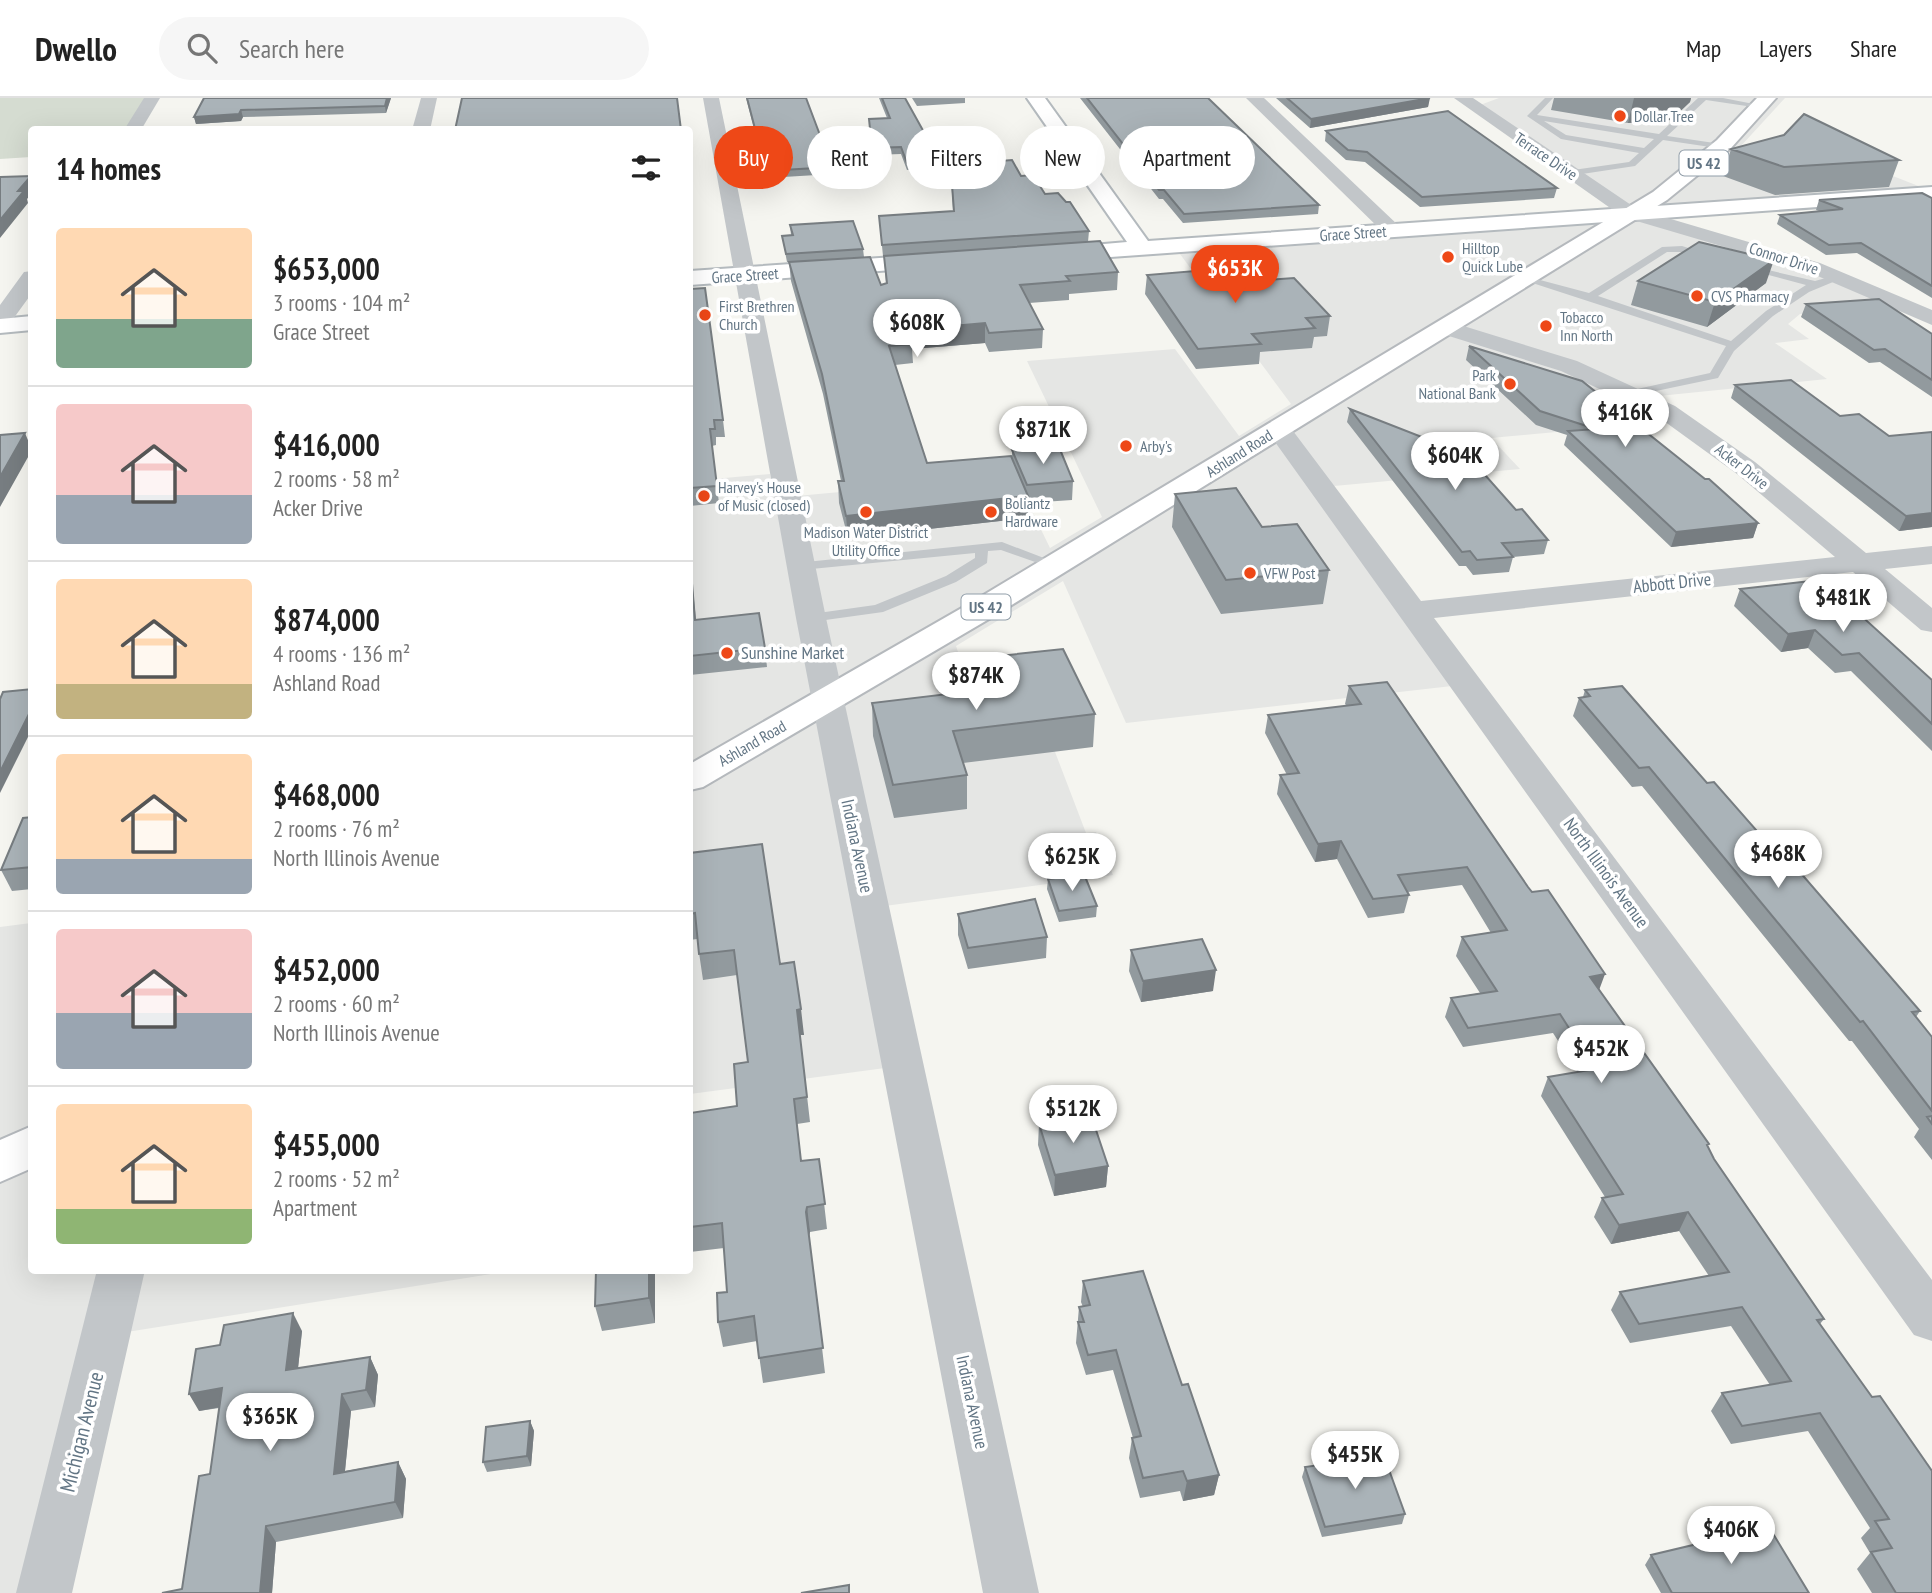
<!DOCTYPE html>
<html lang="en">
<head>
<meta charset="utf-8">
<style>
  :root { --surface:#fff; --page:#f6f6f6; --text:#222; --muted:#767676; --line:#e0e0e0; --accent:#ee4817 }
  body { margin:0; font-family:"PT Sans Narrow",sans-serif; background:var(--page); color:var(--text); height:100vh; display:flex; flex-direction:column; font-size:26px; white-space:nowrap }
  * { box-sizing:border-box; margin:0 }
  p { font-size:23px; color:var(--muted) }
  .icon { flex:none; width:38px; height:38px; fill:none; stroke:currentColor; stroke-width:2; stroke-linecap:round; stroke-linejoin:round }
  .map { position:relative; flex:1; overflow:hidden }
  .panel { position:absolute; left:28px; top:28px; width:665px; height:1148px; display:flex; flex-direction:column; background:var(--surface); border-radius:7px; box-shadow:0 7px 28px #0002 }
  .panel>* { flex:none }
  .banner { position:absolute; left:714px; top:28px; width:665px; height:63px; display:flex; gap:14px }
  .price { position:absolute; translate:-50% -60px; padding:0 16px; border-radius:24px; background:#fff; color:#222; font-size:23px; line-height:46px; filter:drop-shadow(0 2px 4px #0008) }
  .price::after { content:''; position:absolute; left:50%; top:42px; width:21px; height:16px; margin-left:-10px; background:inherit; clip-path:polygon(0 0,100% 0,50% 100%) }
  .price.on { background:var(--accent); color:#fff }
  ul { padding:0; list-style:none }
  li { display:flex; align-items:center; gap:21px; height:175px; padding:0 28px }
  li+li { border-top:2px solid var(--line) }
  li span { display:grid; place-items:center; flex:none; width:196px; height:140px; border-radius:7px; color:#555 }
  li>.icon { margin-inline-start:auto }
  span .icon { width:84px; height:84px; fill:#fffc; stroke-width:1 }
  li b { font-size:30px }
  h2 { display:flex; justify-content:space-between; align-items:center; height:84px; padding:0 28px; font-size:30px }
  .chip { padding:0 24px; border-radius:32px; background:var(--surface); box-shadow:0 7px 28px #0002; font-size:24px; line-height:63px }
  .chip.on { background:var(--accent); color:#fff }
  header { display:flex; align-items:center; gap:42px; box-sizing:border-box; height:98px; padding:0 35px; background:var(--surface); border-bottom:2px solid var(--line) }
  header strong { font-size:33px }
  nav { display:flex; gap:38px; margin-inline-start:auto; font-size:24px }
  .search { width:490px; height:63px; background:var(--page); display:flex; align-items:center; gap:18px; box-sizing:border-box; padding:0 24px; border-radius:38px; color:var(--muted); font-size:26px }
  .map>svg:first-child { display:block }
</style>
</head>
<body>
<header>
<strong>Dwello</strong>
<div class="search"><svg class="icon" aria-label="search" viewBox="0 0 24 24"><circle cx="10" cy="10" r="6"/><path d="M15 15l6 6"/></svg>Search here</div>
<nav><a>Map</a><a>Layers</a><a>Share</a></nav>
</header>
<div class="map">
<svg width="1932" height="1495" viewBox="0 0 1932 1495">
  <rect width="100%" height="100%" fill="#f5f5f0"/>
  <!-- built -->
  <path fill="#e5e6e4" d="M1499 0H1785L1740 49 1875 71 1921 89 1632 109 1480 7Z
    M1645 120 1807 171 1897 208 1800 216 1788 226 1809 241 1775 245 1827 281 1629 301 1663 324 1491 340 1520 371 1312 390 1452 588 1126 625 1063 483 956 548 982 625 1052 646 1086 735 1096 734 1113 777 855 812 885 970 690 996V383L770 376 775 400 1015 378 1050 450 1102 419 1027 263 1175 251 1239 338 1291 306 1177 152Z
    M31 825 32 1172 510 1173 89 1240 24 1495H0V829Z"/>
  <!-- green -->
  <path fill="#d5dcd1" d="M0 0H146L126 31 32 32 31 59 0 61Z"/>
  <g fill="none" stroke-linecap="round" stroke-linejoin="round">
    <!-- secondary casing -->
    <g stroke="#b4babe" stroke-width="4">
      <path id="secondary" d="M1027 0H1045L1148 143 1932 89V101L1054 163 1046 161 1043 156 1046 151 1127 144Z
        M938 156 946 158 949 163 946 168 690 187V173Z
        M32 218V232L0 235V221Z"/>
    </g>
    <!-- primary casing -->
    <g stroke="#b5b9bd" stroke-width="4">
      <path id="primary" d="M1757 0H1776L1731 50 1667 102 989 521 703 689 690 692V666L967 507 1653 94 1717 42Z
        M32 1028V1070L0 1084V1042Z"/>
    </g>
    <!-- lane -->
    <path fill="#c2c6c9" fill-rule="evenodd" d="M1545 0H1553L1537 17 1659 36 1698 0H1723L1764 8 1760 10 1706 2 1667 38 1721 46 1724 51 1663 42 1635 68 1569 78 1566 73 1629 64 1639 55 1561 41 1527 18ZM1544 23 1654 41 1644 50 1566 37Z
      M1682 148 1714 158 1709 161 1682 154H1667L1598 198 1731 243 1766 213 1806 187 1742 170V166L1815 183 1840 176 1845 179 1809 194 1773 218 1734 253 1718 280 1632 298 1628 297V293L1710 275 1726 248 1520 181 1525 178 1589 195 1662 149Z
      M1002 444 1062 467 1055 471 1001 452 988 453 987 465 956 484 883 514 811 524 804 520 811 516 875 507 946 478 975 460V455L801 472 794 468 796 465Z"/>
    <!-- street -->
    <path fill="#c2c6c9" fill-rule="evenodd" d="M144 0H160L141 32H124Z
      M421 0H437L430 32H412Z
      M703 0H719L826 520 1039 1495H983L796 520Z
      M1246 0H1264L1399 128 1402 132 1399 136H1385Z
      M1454 0H1473L1637 111 1820 165 1932 212V227L1806 173 1623 119Z
      M32 173V195L8 228 0 230V207L24 174Z
      M1444 222 1577 263 1675 308 1755 364 1866 455 1932 448V466L1885 471 1932 510V534L1921 532 1853 474 1434 520 1932 1182V1243L1914 1237 1265 330 1269 325H1287L1421 503 1835 459 1737 376 1657 318 1561 273 1436 234 1433 229Z
      M97 1172H145L72 1495H16Z"/>
    <!-- secondary -->
    <use href="#secondary" fill="#fff" fill-rule="evenodd"/>
    <!-- primary -->
    <use href="#primary" fill="#fff" fill-rule="evenodd"/>
  </g>
  <!-- wall -->
  <path fill="#929a9e" d="M204 0H391L386 15 243 19 241 23 196 26 194 19Z
    M746 0H806L832 69 833 76 767 80Z
    M879 0H905L940 63V70L907 72 901 56 872 57 869 28 887 20Z
    M912 0H965V5L917 8Z
    M1080 0H1208L1319 107 1318 116 1183 125 1163 101H1159Z
    M1276 0H1429L1428 9 1310 30Z
    M1554 0H1691L1690 4 1671 22 1628 25 1551 12Z
    M1326 33 1557 90 1554 100 1420 109 1365 64 1346 62 1325 43Z
    M1731 51 1899 62 1889 89 1775 97 1723 78Z
    M950 61 988 64 1021 78 1045 96 1089 133 1088 144 883 158 879 118 953 113Z
    M1932 100V200L1857 155 1826 157 1777 126 1780 117 1819 113 1816 112 1819 102Z
    M790 127 863 151 864 159 787 164 782 138 791 137Z
    M884 158 1118 174 1117 192 1069 196V202L1029 205 1043 231 1042 250 989 254 985 245 912 251 913 265 895 267 927 365 1012 360V352L1073 383 1072 402 1028 405V420L848 440 839 405 838 383H841L823 296 791 183 789 164 881 187 886 186Z
    M1147 177 1268 182 1330 218 1327 238 1314 239 1312 250 1260 254 1259 266 1196 271 1145 196Z
    M1638 183 1766 185 1707 229 1631 207Z
    M690 191 723 322 725 339H716V347L712 348 719 405 690 408Z
    M1806 206 1932 236V299L1880 264 1869 265 1801 219Z
    M1469 248 1705 381 1758 425 1753 440 1671 449 1564 347 1567 337 1536 327 1466 262Z
    M1735 287 1840 318 1889 338 1932 334V429L1899 433 1731 300Z
    M1350 311 1516 412 1548 442 1544 456 1513 459 1509 474 1473 477 1466 468H1459L1347 324Z
    M1175 396 1262 429 1329 472 1323 506 1221 516 1172 429Z
    M690 461 696 522 765 550 767 569 690 577Z
    M1740 491 1932 582V653L1851 573 1835 575 1808 550 1781 554 1734 508Z
    M971 561 1095 616 1093 649 963 665 967 677V711L894 720 873 638 872 605 971 594Z
    M1349 588 1599 892 1708 1049 1714 1061 1824 1221 1820 1226 1932 1495H1872L1857 1471 1870 1455 1861 1440 1870 1430 1808 1333 1731 1346 1711 1313 1722 1295 1770 1287 1731 1228 1630 1245 1611 1212 1620 1194 1709 1178 1679 1133 1611 1146 1594 1119 1602 1100 1605 1099 1541 998 1548 979 1578 974 1553 935 1463 949 1445 919 1451 900 1480 895 1456 858 1462 839 1491 835 1462 787 1408 794 1409 797 1404 815 1368 820 1337 761 1315 764 1277 696 1280 677H1287L1265 635 1268 617 1347 608 1345 606Z
    M1585 592 1707 685 1792 773 1920 913 1916 919 1932 939V1062L1914 1039 1919 1031 1852 943H1849L1642 688 1632 689 1573 618 1579 600 1583 599Z
    M32 719V791L12 793 1 772Z
    M690 755 780 866 804 937H800L810 1024 797 1026 801 1063 819 1061 827 1131 810 1134 809 1139 825 1275 763 1285 757 1243 723 1249 718 1224 727 1194 724 1150 690 1154V1015L737 1008 748 964 737 877 703 882 697 841 690 842Z
    M1048 781 1097 808 1096 819 1059 824 1047 791Z
    M958 816 1047 839 1046 860 968 871 958 837Z
    M1131 852 1213 893 1141 904 1129 873Z
    M1039 1026 1108 1068 1106 1089 1054 1098 1038 1047Z
    M655 1172V1225L602 1233 595 1208Z
    M1083 1183 1182 1287 1219 1377 1214 1397 1183 1403 1180 1393 1140 1400 1129 1360 1132 1340H1133L1113 1272 1086 1277 1076 1245 1079 1209H1083L1081 1204Z
    M302 1233 298 1270 370 1259 378 1277 375 1309 351 1313 345 1373 398 1364 406 1381 403 1420 276 1444 272 1495H162L182 1491 210 1376 219 1310 199 1313 220 1247Z
    M530 1323 534 1333 531 1368 487 1374 483 1364Z
    M1305 1369 1405 1416 1402 1426 1322 1439 1302 1379Z
    M1651 1457 1809 1495H1661L1645 1467Z"/>
  <!-- shaded-wall -->
  <path fill="#777d81" d="M387 0H391L386 15 385 8Z
    M1430 0 1428 9 1310 30 1311 21Z
    M1634 0H1691L1690 4 1671 22 1628 25Z
    M241 12 243 19 241 23 196 26 194 19Z
    M31 78 32 95 27 101 28 105 0 140V122L18 93Z
    M1774 162 1766 185 1707 229 1715 204Z
    M985 225V245L912 251V246L906 232Z
    M25 335 32 352 0 409V379Z
    M1028 398V420L848 440 846 418Z
    M1932 415V429L1899 433 1906 418Z
    M1758 425 1753 440 1671 449 1676 434Z
    M1815 532 1808 550 1781 554 1788 536Z
    M32 610V631L0 695V674Z
    M1341 743 1337 761 1315 764 1318 746Z
    M1216 872 1213 893 1141 904 1143 883Z
    M1605 876 1598 895 1590 879Z
    M801 911 804 937H800L797 912Z
    M1108 1068 1106 1089 1054 1098 1055 1077Z
    M807 1109 810 1134 808 1140 806 1114Z
    M1688 1114 1679 1133 1611 1146 1619 1127Z
    M649 1172H655V1225L649 1200Z
    M293 1215 302 1233 296 1289 286 1272Z
    M370 1259 378 1277 375 1309 366 1292Z
    M222 1290 232 1307 199 1313 189 1296Z
    M342 1296 351 1313 343 1392 334 1376Z
    M530 1323 534 1333 531 1368 527 1358Z
    M398 1364 406 1381 403 1420 395 1404Z
    M1219 1377 1214 1397 1183 1403 1187 1383Z
    M266 1428 276 1444 272 1495H260Z"/>
  <!-- building -->
  <path fill="#aab3b8" stroke="#777d81" stroke-width="2" d="M204 0H387L385 8 241 12 239 16 194 19Z
    M462 0H677L681 32H455Z
    M747 0H806L832 69 766 73Z
    M882 0H905L940 63 907 65 901 49 872 50 869 21 890 20Z
    M1087 0H1208L1319 107 1184 116 1164 92H1159Z
    M1287 0H1430L1311 21Z
    M1448 13 1557 90 1422 99 1367 54 1348 52 1326 33Z
    M1804 16 1899 62 1784 69 1731 51 1784 37Z
    M985 59 988 64 1012 62 1021 78 1033 77 1045 96 1058 95 1066 104H1070L1089 133 882 147 879 118 954 113 950 61Z
    M31 78 18 93H24L0 122V79Z
    M1922 95 1932 100V188L1861 145 1829 147 1780 117 1843 111 1819 102Z
    M853 123 863 151 786 156 782 138 793 137 790 127Z
    M1100 143 1118 174 1066 178 1070 183 1020 187 1043 231 989 235 985 225 906 232 912 246 889 248 927 365 1011 358 1028 398 846 418 838 383H844L822 276 789 164 870 159 881 187 887 185 884 158Z
    M1699 144 1774 162 1715 204 1638 183Z
    M1255 168 1268 182 1294 180 1330 218 1306 220 1315 230 1252 236 1261 246 1198 251 1147 177Z
    M705 190 723 322H714L715 331H710L717 388 690 390V191Z
    M1879 201 1932 236V282L1885 251 1874 252 1806 206Z
    M1469 248 1582 283 1705 381H1709L1758 425 1676 434 1568 333 1596 331 1540 313Z
    M1791 282 1840 318 1859 316 1889 338 1932 334V415L1906 418 1735 287Z
    M1350 311 1437 345 1455 343 1516 412 1522 411 1548 442 1502 445 1513 459 1477 462 1470 453 1462 454Z
    M25 335 0 379V337Z
    M1059 349 1073 383 1027 387 1012 352Z
    M1236 390 1262 429 1297 426 1329 472 1226 482 1175 396Z
    M690 461 695 522 759 515 765 550 690 558Z
    M1819 482 1824 484 1932 582V626L1859 555 1842 557 1815 532 1788 536 1740 491Z
    M1063 551 1095 616 953 633 967 677 893 687 872 605 982 592 971 561Z
    M1387 584 1528 789 1532 794 1548 792 1605 876 1590 879 1709 1046 1707 1047 1714 1061 1824 1221 1817 1222 1872 1299 1880 1298 1932 1373V1495H1896L1871 1454 1892 1450 1875 1423 1889 1421 1820 1315 1742 1328 1722 1295 1791 1283 1742 1209 1639 1226 1620 1194 1729 1174 1688 1114 1619 1127 1602 1100 1623 1096 1548 979 1595 971 1560 916 1468 930 1451 900 1497 893 1462 839 1507 832 1467 769 1398 777 1409 797 1373 801 1341 743 1318 746 1280 677 1299 675 1268 617 1361 606 1349 588Z
    M1622 588 1707 685 1714 684 1792 773H1799L1920 913 1912 914 1932 939V1013L1863 923 1860 924 1649 669 1639 670 1579 600 1590 598 1585 592Z
    M32 591V610L0 674V601L3 594Z
    M32 719V769L1 772 23 720Z
    M762 746 780 866 794 864 801 911 797 912 807 999 794 1001 801 1063 819 1061 825 1106 807 1109 806 1114 823 1250 759 1260 754 1218 718 1224 717 1195 727 1194 722 1125 690 1129V1015L737 1008 734 966 748 964 734 852 699 856 695 815 690 816V755Z
    M1084 776 1097 808 1059 813 1048 781Z
    M1035 801 1047 839 968 850 958 816Z
    M1202 841 1216 872 1143 883 1131 852Z
    M1091 1017 1108 1068 1055 1077 1039 1026Z
    M1932 1018V1026L1927 1019Z
    M596 1172H649V1200L595 1208Z
    M1143 1173 1182 1287 1188 1286 1219 1377 1187 1383 1183 1373 1143 1380 1132 1340 1141 1338 1116 1252 1088 1257 1078 1224H1084L1079 1209 1090 1207 1083 1183Z
    M293 1215 286 1272 370 1259 366 1292 342 1296 334 1376 398 1364 395 1404 266 1428 260 1495H162L182 1491 199 1378 210 1376 222 1290 189 1296 196 1251 220 1247 224 1227Z
    M530 1323 527 1358 483 1364 486 1329Z
    M1384 1358 1405 1416 1325 1429 1305 1369Z
    M1769 1429 1809 1495H1672L1651 1457Z
    M849 1487V1495H801Z"/>
  <!-- markers -->
  <g fill="#ee4817" stroke="#fff" stroke-width="2.5">
    <circle cx="1620" cy="18" r="7"/>
    <circle cx="1448" cy="159" r="7"/>
    <circle cx="1697" cy="198" r="7"/>
    <circle cx="705" cy="217" r="7"/>
    <circle cx="1546" cy="228" r="7"/>
    <circle cx="1510" cy="286" r="7"/>
    <circle cx="1126" cy="348" r="7"/>
    <circle cx="704" cy="398" r="7"/>
    <circle cx="866" cy="414" r="7"/>
    <circle cx="991" cy="414" r="7"/>
    <circle cx="1250" cy="475" r="7"/>
    <circle cx="727" cy="555" r="7"/>
  </g>
  <g text-anchor="middle" stroke-width="7" stroke-linejoin="round" paint-order="stroke">
    <!-- far-poi labels -->
    <g font-size="16" fill="#627584" stroke="#fff" text-anchor="start">
      <text x="1634" y="24">Dollar Tree</text>
      <text x="1462" y="156">Hilltop<tspan x="1462" dy="18">Quick Lube</tspan></text>
      <text x="1711" y="204">CVS Pharmacy</text>
      <text x="719" y="214">First Brethren<tspan x="719" dy="18">Church</tspan></text>
      <text x="1560" y="225">Tobacco<tspan x="1560" dy="18">Inn North</tspan></text>
      <text x="1496" y="283" text-anchor="end">Park<tspan x="1496" dy="18">National Bank</tspan></text>
      <text x="1140" y="354">Arby's</text>
      <text x="718" y="395">Harvey's House<tspan x="718" dy="18">of Music (closed)</tspan></text>
      <text x="1005" y="411">Boliantz<tspan x="1005" dy="18">Hardware</tspan></text>
      <text x="866" y="440" text-anchor="middle">Madison Water District<tspan x="866" dy="18">Utility Office</tspan></text>
      <text x="1264" y="481">VFW Post</text>
    </g>
    <!-- far-street labels -->
    <g font-size="16" fill="#627584" stroke="#fff">
      <text transform="translate(1546 58) rotate(34)" y="6">Terrace Drive</text>
      <text transform="translate(1353 135) rotate(-4)" y="6">Grace Street</text>
      <text transform="translate(1784 160) rotate(18)" y="6">Connor Drive</text>
      <text transform="translate(745 177) rotate(-4)" y="6">Grace Street</text>
      <text transform="translate(1239 355) rotate(-32)" y="6">Ashland Road</text>
      <text transform="translate(1742 368) rotate(38)" y="6">Acker Drive</text>
      <text transform="translate(752 645) rotate(-30)" y="6">Ashland Road</text>
    </g>
    <!-- shield labels -->
    <g fill="#fff" stroke="#919ea9" stroke-width="2">
      <rect x="1679.5" y="52.5" width="49" height="25" rx="5"/>
      <rect x="961.5" y="496.5" width="49" height="25" rx="5"/>
    </g>
    <g font-size="16" font-weight="bold" fill="#627584">
      <text x="1704" y="71">US 42</text>
      <text x="986" y="515">US 42</text>
    </g>
    <!-- street labels -->
    <g font-size="18" fill="#627584" stroke="#fff">
      <text transform="translate(1672 485) rotate(-6)" y="6">Abbott Drive</text>
      <text transform="translate(857 748) rotate(78)" y="6">Indiana Avenue</text>
      <text transform="translate(1606 775) rotate(54)" y="6">North Illinois Avenue</text>
      <text transform="translate(972 1304) rotate(78)" y="6">Indiana Avenue</text>
    </g>
    <!-- poi labels -->
    <g font-size="18" fill="#627584" stroke="#fff" text-anchor="start">
      <text x="741" y="561">Sunshine Market</text>
    </g>
    <!-- near-street labels -->
    <g font-size="21" fill="#627584" stroke="#fff">
      <text transform="translate(82 1334) rotate(-76)" y="7">Michigan Avenue</text>
    </g>
  </g>
</svg>
<b class="price on" style="left:1235px;top:207px">$653K</b>
<b class="price" style="left:917px;top:261px">$608K</b>
<b class="price" style="left:1625px;top:351px">$416K</b>
<b class="price" style="left:1043px;top:368px">$871K</b>
<b class="price" style="left:1455px;top:394px">$604K</b>
<b class="price" style="left:1843px;top:536px">$481K</b>
<b class="price" style="left:976px;top:614px">$874K</b>
<b class="price" style="left:1778px;top:792px">$468K</b>
<b class="price" style="left:1072px;top:795px">$625K</b>
<b class="price" style="left:1601px;top:987px">$452K</b>
<b class="price" style="left:1073px;top:1047px">$512K</b>
<b class="price" style="left:270px;top:1355px">$365K</b>
<b class="price" style="left:1355px;top:1393px">$455K</b>
<b class="price" style="left:1731px;top:1468px">$406K</b>
<div class="banner">
<a class="chip on">Buy</a>
<a class="chip">Rent</a>
<a class="chip">Filters</a>
<a class="chip">New</a>
<a class="chip">Apartment</a>
</div>
<section class="panel">
<h2>14 homes<svg class="icon" aria-label="filters" viewBox="0 0 24 24"><path d="M4 7h16M4 17h16"/><circle cx="9" cy="7" r="2"/><circle cx="15" cy="17" r="2"/></svg></h2>
<ul>
<li><span style="background:linear-gradient(#ffd9b3 65%,#7fa58c 0)"><svg class="icon" aria-label="home" viewBox="0 0 24 24"><path d="M3 11l9-7 9 7M6 9v11h12V9"/></svg></span><div><b>$653,000</b><p>3 rooms · 104 m²</p><p>Grace Street</p></div></li>
<li><span style="background:linear-gradient(#f6c9c9 65%,#9aa5b1 0)"><svg class="icon" aria-label="home" viewBox="0 0 24 24"><path d="M3 11l9-7 9 7M6 9v11h12V9"/></svg></span><div><b>$416,000</b><p>2 rooms · 58 m²</p><p>Acker Drive</p></div></li>
<li><span style="background:linear-gradient(#ffd9b3 75%,#c2b280 0)"><svg class="icon" aria-label="home" viewBox="0 0 24 24"><path d="M3 11l9-7 9 7M6 9v11h12V9"/></svg></span><div><b>$874,000</b><p>4 rooms · 136 m²</p><p>Ashland Road</p></div></li>
<li><span style="background:linear-gradient(#ffd9b3 75%,#9aa5b1 0)"><svg class="icon" aria-label="home" viewBox="0 0 24 24"><path d="M3 11l9-7 9 7M6 9v11h12V9"/></svg></span><div><b>$468,000</b><p>2 rooms · 76 m²</p><p>North Illinois Avenue</p></div></li>
<li><span style="background:linear-gradient(#f6c9c9 60%,#9aa5b1 0)"><svg class="icon" aria-label="home" viewBox="0 0 24 24"><path d="M3 11l9-7 9 7M6 9v11h12V9"/></svg></span><div><b>$452,000</b><p>2 rooms · 60 m²</p><p>North Illinois Avenue</p></div></li>
<li><span style="background:linear-gradient(#ffd9b3 75%,#8fb573 0)"><svg class="icon" aria-label="home" viewBox="0 0 24 24"><path d="M3 11l9-7 9 7M6 9v11h12V9"/></svg></span><div><b>$455,000</b><p>2 rooms · 52 m²</p><p>Apartment</p></div></li>
</ul>
</section>
</div>
</body>
</html>
